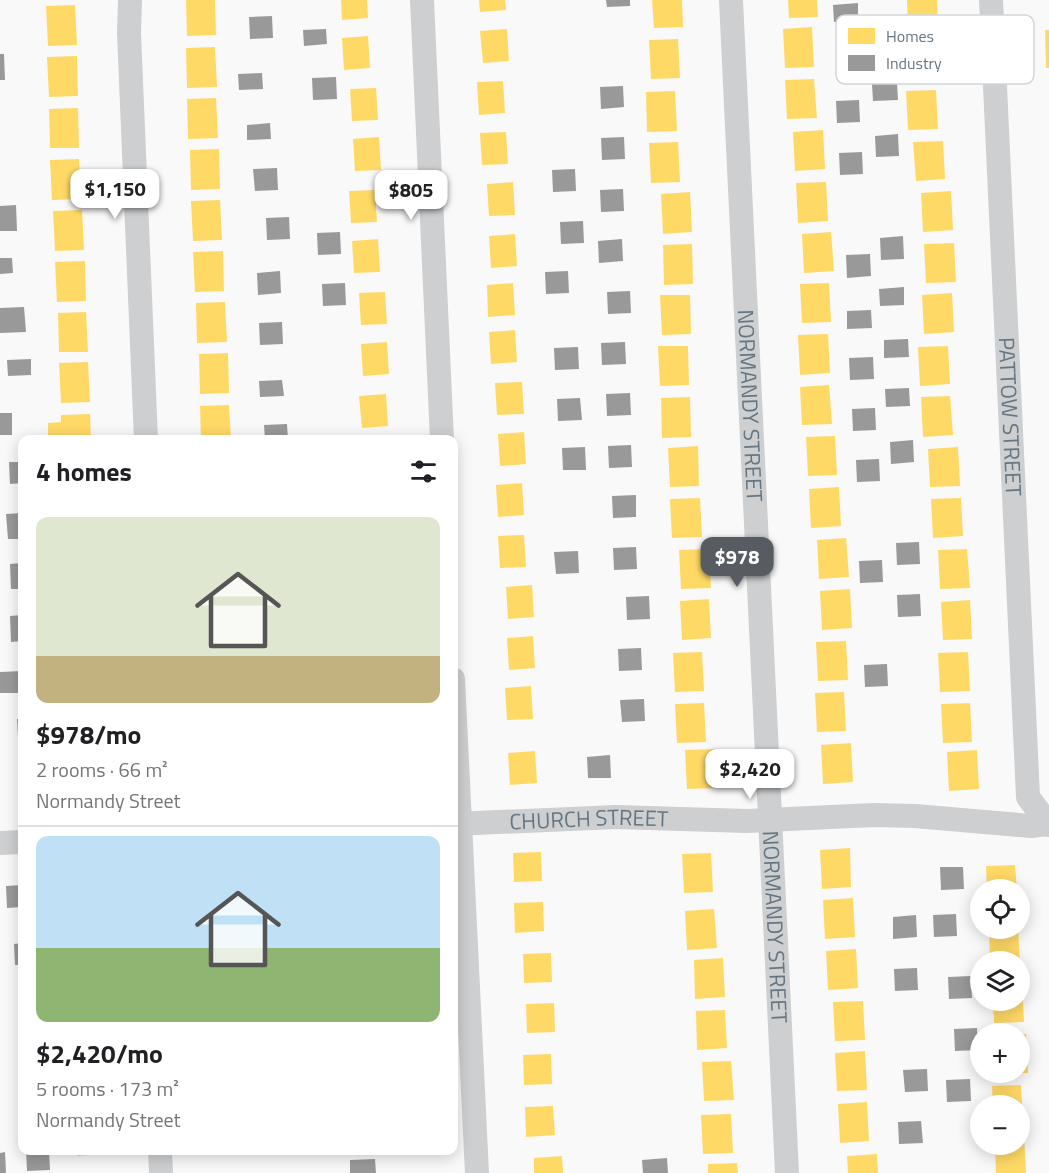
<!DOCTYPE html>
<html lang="en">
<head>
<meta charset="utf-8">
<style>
  :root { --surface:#fff; --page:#f6f6f6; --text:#202124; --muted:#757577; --line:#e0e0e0; --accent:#565c61 }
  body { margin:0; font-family:"Titillium Web",sans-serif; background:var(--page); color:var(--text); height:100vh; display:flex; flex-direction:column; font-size:22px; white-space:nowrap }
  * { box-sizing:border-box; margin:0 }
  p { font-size:20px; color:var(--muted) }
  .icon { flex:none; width:33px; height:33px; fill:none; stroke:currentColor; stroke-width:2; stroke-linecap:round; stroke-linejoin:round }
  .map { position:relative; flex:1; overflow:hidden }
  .drawer { position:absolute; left:18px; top:435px; width:440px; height:720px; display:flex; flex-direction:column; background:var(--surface); border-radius:12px; box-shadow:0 3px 15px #0003 }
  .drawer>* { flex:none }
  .tools { position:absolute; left:970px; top:879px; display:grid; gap:12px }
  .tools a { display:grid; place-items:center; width:60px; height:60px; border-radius:50%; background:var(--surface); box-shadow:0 3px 15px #0003; font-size:30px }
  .price { position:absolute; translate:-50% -51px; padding:0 14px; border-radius:12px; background:#fff; color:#222; font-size:20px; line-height:39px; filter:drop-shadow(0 2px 3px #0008) }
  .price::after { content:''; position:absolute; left:50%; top:36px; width:18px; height:14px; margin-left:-9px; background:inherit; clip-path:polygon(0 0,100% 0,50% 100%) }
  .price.on { background:var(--accent); color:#fff }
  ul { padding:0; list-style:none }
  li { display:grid; align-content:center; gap:12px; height:318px; padding:0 18px }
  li+li { border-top:2px solid var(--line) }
  li span { display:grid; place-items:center; height:186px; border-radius:12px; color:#555 }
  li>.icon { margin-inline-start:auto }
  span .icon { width:108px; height:108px; fill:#fffc; stroke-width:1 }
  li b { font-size:26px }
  h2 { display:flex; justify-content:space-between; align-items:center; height:72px; padding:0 18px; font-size:26px }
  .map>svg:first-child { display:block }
</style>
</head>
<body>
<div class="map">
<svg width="1049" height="1173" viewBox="0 0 1049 1173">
  <rect width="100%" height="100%" fill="#f9f9f9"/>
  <!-- homes -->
  <path fill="#ffd966" d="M186 0H215L216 35 187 36Z
    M341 0H367L368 18 342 20Z
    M479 0H505L506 10 480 12Z
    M652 0H682L683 27 654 28Z
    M788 0H817L818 17 789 18Z
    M907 0H937L938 27 908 28Z
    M75 5 77 45 48 46 46 6Z
    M812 27 814 67 785 68 783 29Z
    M507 29 509 61 483 63 480 31Z
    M1045 30H1049V68H1046Z
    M368 36 370 68 344 70 342 38Z
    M678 39 680 78 651 79 649 40Z
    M215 47 217 87 187 88 186 48Z
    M77 56 78 96 49 97 47 57Z
    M814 79 817 118 787 119 785 80Z
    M503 81 505 113 479 115 477 82Z
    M376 88 378 120 352 121 350 89Z
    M936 90 938 129 908 130 906 91Z
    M675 91 677 131 647 132 646 92Z
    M216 98 218 138 188 139 187 99Z
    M78 108 79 148H50L49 109Z
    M823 130 825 169 795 171 793 132Z
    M506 132 508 164 482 165 480 133Z
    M379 137 381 170 355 171 353 139Z
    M943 141 945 179 916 181 913 142Z
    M678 142 680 182 651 183 649 143Z
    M219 149 220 189 191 190 190 150Z
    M79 159 81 199 52 200 50 160Z
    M513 182 515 215 489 216 487 184Z
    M826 182 828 221 798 223 796 183Z
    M375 190 377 222 351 223 349 191Z
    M951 191 953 230 923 232 921 193Z
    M690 192 692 232 663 234 661 194Z
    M220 200 222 240 193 241 191 201Z
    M82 210 84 250 55 251 53 211Z
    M831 232 834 271 804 273 802 234Z
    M515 234 517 266 491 268 489 236Z
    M378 239 380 272 354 273 352 241Z
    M954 243 956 282 926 283 924 244Z
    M692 244 693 284 664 285 663 245Z
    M223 251 224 291 195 292 193 252Z
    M85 261 86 301 57 302 55 262Z
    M513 283 515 315 488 317 487 285Z
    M829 283 831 322 802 323 800 284Z
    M385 292 387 324 361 325 359 293Z
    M952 293 954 332 924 334 922 295Z
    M660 295H690L691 334 662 335Z
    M225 302 227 342 197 343 196 303Z
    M86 312 88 352H59L58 313Z
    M515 330 517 362 491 364 489 332Z
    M828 334 830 373 800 375 798 335Z
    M387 342 389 374 363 376 361 344Z
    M658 346H688L689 385 660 386Z
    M948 346 950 384 920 386 918 347Z
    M228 353 229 393 200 394 199 354Z
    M88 362 90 402 61 403 59 363Z
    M522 382 524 414 497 415 495 383Z
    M829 385 832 424 802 425 800 387Z
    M386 394 388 426 362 428 359 396Z
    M950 396 953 435 923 437 921 397Z
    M690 397 691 437 662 438 661 398Z
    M229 405 231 440H201L200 406Z
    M90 414 91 440H48V423L61 422V415Z
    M524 432 526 464 500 466 498 434Z
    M835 436 837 475 808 476 806 437Z
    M698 446 699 486 670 487 668 448Z
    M958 447 960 486 930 487 928 449Z
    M522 483 524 515 498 517 496 485Z
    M839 487 841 526 811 528 809 489Z
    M700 498 702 537 672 538 670 499Z
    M961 498 963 536 933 538 931 499Z
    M524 535 526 567 500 568 498 536Z
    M846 538 849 577 819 579 817 540Z
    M709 549 711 588 681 589 679 550Z
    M967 549 970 588 940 589 938 550Z
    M532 585 534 617 508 619 506 587Z
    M850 589 852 628 822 630 820 591Z
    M709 599 711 638 682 640 680 601Z
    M970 600 972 639 943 640 941 602Z
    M533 636 535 668 509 670 507 638Z
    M846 641 848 680 818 681 816 642Z
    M702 652 704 691 675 692 673 653Z
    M968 652 970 691 940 692 938 653Z
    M531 686 533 719 507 720 505 688Z
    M844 692 846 731 817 732 815 693Z
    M704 703 706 742 677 743 675 704Z
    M970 703 972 742 943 743 941 704Z
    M851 743 853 782 823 784 821 745Z
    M715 749 717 788 687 789 685 750Z
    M977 750 979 789 949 791 947 752Z
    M535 751 537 783 510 785 508 753Z
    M850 848 851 887 822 889 820 850Z
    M541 852 542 881 514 882 513 853Z
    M711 853 713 892 684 893 682 854Z
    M1015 865 1017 890H987L986 866Z
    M853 898 855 937 825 939 823 900Z
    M543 902 544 931 515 933 514 903Z
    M714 909 717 948 687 950 685 911Z
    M989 928H1018L1020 962H990Z
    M856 949 858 988 828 990 826 951Z
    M551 953 552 982 524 983 523 954Z
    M723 958 725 997 695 999 694 960Z
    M1020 981H1022L1024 1022 994 1023 993 1000H1020Z
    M863 1001 865 1040 835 1041 833 1002Z
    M554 1003 555 1032 527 1033 526 1004Z
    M725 1010 727 1048 697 1050 696 1011Z
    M1020 1034H1026L1028 1073H1020Z
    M865 1051 867 1090 837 1091 835 1053Z
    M551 1054 552 1084 524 1085 523 1055Z
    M731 1061 734 1100 704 1101 702 1062Z
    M1021 1085 1023 1123 1020 1124V1106H993L992 1086Z
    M867 1102 869 1141 840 1143 838 1104Z
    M553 1106 555 1135 526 1137 525 1107Z
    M731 1114 733 1153 703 1154 701 1115Z
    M1024 1135 1026 1173H996L995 1144H1020V1136Z
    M76 1150H105V1154L77 1156Z
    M397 1150H426V1153L397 1154Z
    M877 1154 878 1173H848L847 1156Z
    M562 1156 563 1173H534V1158Z
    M737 1163 738 1173H708V1164Z"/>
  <!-- industry -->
  <path fill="#999" d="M606 0H630V6L607 7Z
    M858 3V21L834 22 833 5Z
    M272 16 273 38 250 39 249 17Z
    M326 29 327 44 304 46 303 30Z
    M0 54H4L5 80H0Z
    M262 73 263 89 239 90 238 74Z
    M336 77 337 99 313 100 312 78Z
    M897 83 898 100 873 101 872 84Z
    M623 86 624 107 601 109 600 87Z
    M859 100 860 122 837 123 836 101Z
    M270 123 271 139 247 140V125Z
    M898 134 899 156 876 157 875 136Z
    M624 137 625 159 602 160 601 138Z
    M862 152 863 174 840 175 839 153Z
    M277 168 278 190 255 191 253 169Z
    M575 169 576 191 553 192 552 170Z
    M623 189 624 211 601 212 600 190Z
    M16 205 17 231H0V206Z
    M289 217 290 239 267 240 266 218Z
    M583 221 584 243 561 244 560 222Z
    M340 232 341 254 318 255 317 233Z
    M903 236 904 259 881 260 880 238Z
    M622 239 623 261 599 263 598 241Z
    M870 254 871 276 847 278 846 255Z
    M0 258H12L13 273 0 274Z
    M280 271 281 293 258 295 257 273Z
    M568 271 569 293 546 294 545 272Z
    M345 283 346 305 323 306 322 284Z
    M904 287V305L880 306 879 289Z
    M630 291 631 313 608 314 607 292Z
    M24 307 26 332 0 333V308Z
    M871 310 872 328 847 329V311Z
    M282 322 283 344 260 345 259 323Z
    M908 339 909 357 884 358V340Z
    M625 342 626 364 602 365 601 343Z
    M578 347 579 369 555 370 554 348Z
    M873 357 874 379 850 380 849 358Z
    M31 359V375L8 376 7 360Z
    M282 380 284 396 260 397 259 381Z
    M909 388 910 406 886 407 885 389Z
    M630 393 631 415 607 416 606 394Z
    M580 398 582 420 558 421 557 399Z
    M875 408 876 430 853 431 852 409Z
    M0 413H12V435H0Z
    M287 424 288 440H265L264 425Z
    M913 440 914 462 891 464 890 442Z
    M631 445 632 467 609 468 608 446Z
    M585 447 586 470H563L562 448Z
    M879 459 880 481 857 482 856 460Z
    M9 462H22V483L10 484Z
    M636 495V517L613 518 612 496Z
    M22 513V539H8L6 514Z
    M919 542 920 564 897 565 896 543Z
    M636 547 637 569 614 570 613 548Z
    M578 551 579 573 556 574 554 552Z
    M882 560 883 582 860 583 859 561Z
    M22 563V589H11L10 564Z
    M920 594 921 616 898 617 897 595Z
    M649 596 650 619 627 620 626 597Z
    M22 615V641L11 642 10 616Z
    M641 648 642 670 619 671 618 649Z
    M887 664 888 686 865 687 864 665Z
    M22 671V693H0V672Z
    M644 699 645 721 622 722 620 700Z
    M17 719H22V737H18Z
    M610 755 611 778H588L587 757Z
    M940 867H963L964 889 941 890Z
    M22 885V907L7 908 6 886Z
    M956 914 957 936 934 937 933 915Z
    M916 915 917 937 893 939V917Z
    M22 943V965H15L14 944Z
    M917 968 918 990 895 991 894 969Z
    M971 976 972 998 949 999 948 977Z
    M977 1028 978 1050 955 1051 954 1029Z
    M927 1069 928 1091 905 1092 903 1070Z
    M970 1079 971 1101 947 1102 946 1080Z
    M921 1121 923 1143 899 1144 898 1122Z
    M26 1150H49L50 1170 27 1171Z
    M5 1152 6 1173H0V1153Z
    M667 1158 668 1173H643L642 1160Z
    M375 1159 376 1173H350V1160Z"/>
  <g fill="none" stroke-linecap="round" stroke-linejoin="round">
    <!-- minor -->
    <g stroke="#cecfd0" stroke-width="24">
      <path d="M130 0 129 33 146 440"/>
      <path d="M422 0 442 440"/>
      <path id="s1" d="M731 0 787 1173"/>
      <path id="s2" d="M991 0 1028 797 1049 825"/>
      <path d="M453 679 477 1173"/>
      <path id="s3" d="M453 824 616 817 747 821 874 815 915 816 1031 826 1049 824"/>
      <path d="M0 843 22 842"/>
      <path d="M160 1150 161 1173"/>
    </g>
  </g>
  <g text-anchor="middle" stroke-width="6" stroke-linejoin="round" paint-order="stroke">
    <!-- street labels -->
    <g font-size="22" fill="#657683" stroke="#fff">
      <text dy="8" stroke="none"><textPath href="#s1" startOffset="406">NORMANDY STREET</textPath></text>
      <text dy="8" stroke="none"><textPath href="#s2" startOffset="417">PATTOW STREET</textPath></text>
      <text dy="8" stroke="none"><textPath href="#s3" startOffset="136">CHURCH STREET</textPath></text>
      <text dy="8" stroke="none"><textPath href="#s1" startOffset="928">NORMANDY STREET</textPath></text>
    </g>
  </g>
  <!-- legend -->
  <rect x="836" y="15" width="198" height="69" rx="9" fill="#fff" stroke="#d1d6da" stroke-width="1.5"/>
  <rect x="848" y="28" width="27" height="16" fill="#ffd966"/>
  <rect x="848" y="55" width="27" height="16" fill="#999"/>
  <g font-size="16" fill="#657683">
    <text x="886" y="42">Homes</text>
    <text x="886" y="69">Industry</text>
  </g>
</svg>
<div class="tools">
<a><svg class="icon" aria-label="locate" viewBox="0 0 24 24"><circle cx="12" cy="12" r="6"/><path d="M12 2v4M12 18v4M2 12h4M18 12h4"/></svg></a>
<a><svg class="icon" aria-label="layers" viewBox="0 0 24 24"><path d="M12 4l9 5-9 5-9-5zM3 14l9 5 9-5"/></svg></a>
<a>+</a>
<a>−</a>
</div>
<b class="price" style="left:115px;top:220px">$1,150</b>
<b class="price" style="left:411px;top:221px">$805</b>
<b class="price on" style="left:737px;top:588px">$978</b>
<b class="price" style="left:750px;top:800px">$2,420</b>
<section class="drawer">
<h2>4 homes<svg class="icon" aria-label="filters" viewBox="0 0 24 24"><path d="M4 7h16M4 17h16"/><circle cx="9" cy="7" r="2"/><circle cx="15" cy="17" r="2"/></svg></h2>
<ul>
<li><span style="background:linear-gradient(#dfe7d0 75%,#c2b280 0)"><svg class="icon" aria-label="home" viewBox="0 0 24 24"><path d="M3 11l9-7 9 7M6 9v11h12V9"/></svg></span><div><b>$978/mo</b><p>2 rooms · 66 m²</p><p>Normandy Street</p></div></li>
<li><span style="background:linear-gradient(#bfe0f5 60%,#8fb573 0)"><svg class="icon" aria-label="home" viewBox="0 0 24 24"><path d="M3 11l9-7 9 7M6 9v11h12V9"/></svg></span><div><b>$2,420/mo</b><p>5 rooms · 173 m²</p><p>Normandy Street</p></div></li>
</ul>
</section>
</div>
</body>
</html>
